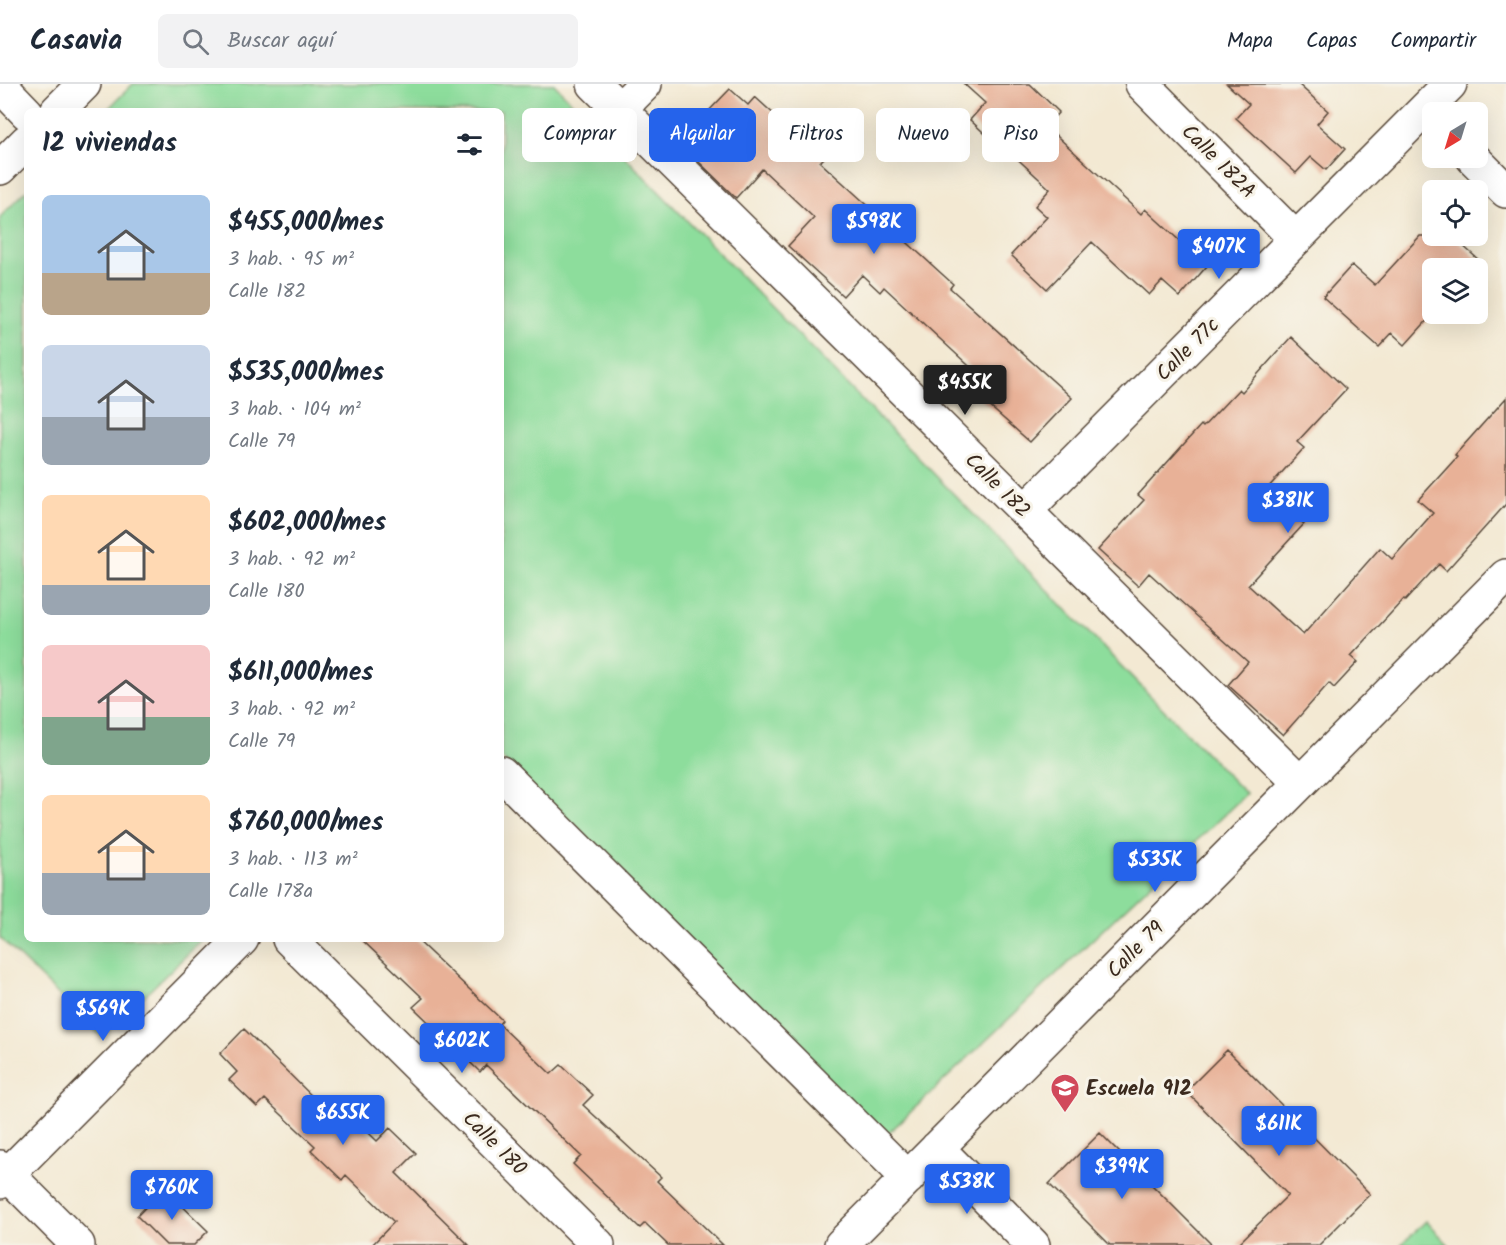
<!DOCTYPE html>
<html lang="es">
<head>
<meta charset="utf-8">
<style>
  :root { --surface:#fff; --page:#f2f2f3; --text:#1f2937; --muted:#747a83; --line:#e0e1e3; --accent:#2563eb }
  body { margin:0; font-family:Kalam,sans-serif; background:var(--page); color:var(--text); height:100vh; display:flex; flex-direction:column; font-size:22px; white-space:nowrap }
  * { box-sizing:border-box; margin:0 }
  p { font-size:20px; color:var(--muted) }
  .icon { flex:none; width:33px; height:33px; fill:none; stroke:currentColor; stroke-width:2; stroke-linecap:round; stroke-linejoin:round }
  .map { position:relative; flex:1; overflow:hidden }
  .side { position:absolute; left:24px; top:24px; width:480px; height:834px; display:flex; flex-direction:column; background:var(--surface); border-radius:9px; box-shadow:0 6px 24px #0002 }
  .side>* { flex:none }
  .hud { position:absolute; left:522px; top:24px; width:570px; height:54px; display:flex; gap:12px }
  .needle { width:39px; rotate:218deg }
  .controls { position:absolute; left:1422px; top:18px; display:grid; gap:12px }
  .controls a { display:grid; place-items:center; width:66px; height:66px; border-radius:9px; background:var(--surface); box-shadow:0 6px 24px #0002; font-size:30px }
  .price { position:absolute; translate:-50% -51px; padding:0 14px; border-radius:6px; background:var(--accent); color:#fff; font-size:20px; line-height:39px; filter:drop-shadow(0 2px 3px #0008) }
  .price::after { content:''; position:absolute; left:50%; top:36px; width:18px; height:14px; margin-left:-9px; background:inherit; clip-path:polygon(0 0,100% 0,50% 100%) }
  .price.current { background:#222; color:#fff }
  ul { padding:0; list-style:none }
  li { display:flex; align-items:center; gap:18px; height:150px; padding:0 18px }
  li span { display:grid; place-items:center; flex:none; width:168px; height:120px; border-radius:9px; color:#555 }
  li>.icon { margin-inline-start:auto }
  span .icon { width:72px; height:72px; fill:#fffc; stroke-width:1 }
  li b { font-size:26px }
  h2 { display:flex; justify-content:space-between; align-items:center; height:72px; padding:0 18px; font-size:26px }
  .chip { padding:0 21px; border-radius:9px; background:var(--surface); box-shadow:0 6px 24px #0002; font-size:21px; line-height:54px }
  .chip.current { background:var(--accent); color:#fff }
  header { display:flex; align-items:center; gap:36px; box-sizing:border-box; height:84px; padding:0 30px; background:var(--surface); border-bottom:2px solid var(--line) }
  header strong { font-size:28px }
  nav { display:flex; gap:33px; margin-inline-start:auto; font-size:21px }
  .search { width:420px; height:54px; background:var(--page); display:flex; align-items:center; gap:15px; box-sizing:border-box; padding:0 21px; border-radius:9px; color:var(--muted); font-size:22px }
  .map>svg:first-child { display:block }
</style>
</head>
<body>
<header>
<strong>Casavia</strong>
<div class="search"><svg class="icon" aria-label="search" viewBox="0 0 24 24"><circle cx="10" cy="10" r="6"/><path d="M15 15l6 6"/></svg>Buscar aquí</div>
<nav><a>Mapa</a><a>Capas</a><a>Compartir</a></nav>
</header>
<div class="map">
<svg width="1506" height="1161" viewBox="0 0 1506 1161">
  <rect width="100%" height="100%" fill="#f7f3e8"/>
  <filter id="ink" filterUnits="userSpaceOnUse"><feTurbulence type="fractalNoise" baseFrequency=".0167" numOctaves="2"/><feDisplacementMap in="SourceGraphic" scale="12" xChannelSelector="R" yChannelSelector="G"/><feConvolveMatrix kernelMatrix="1 2 1 2 8 2 1 2 1" color-interpolation-filters="sRGB"/></filter>
  <filter id="wash" filterUnits="userSpaceOnUse"><feTurbulence type="fractalNoise" baseFrequency=".008" numOctaves="4" result="noise"/><feDisplacementMap in="SourceGraphic" scale="24" xChannelSelector="R" yChannelSelector="G"/><feGaussianBlur stdDeviation="1.35" result="paint"/><feColorMatrix in="noise" values="0 0 0 0 0 0 0 0 0 0 0 0 0 0 0 0 0 1.4 0 .05"/><feComposite in="paint" operator="in"/></filter>
  <g filter="url(#wash)">
    <rect width="100%" height="100%" fill="#f3e9d3"/>
    <!-- green -->
    <path fill="#8ddd9c" stroke="#64845d" stroke-width="1.5" d="M133 0H554L1246 710 877 1060 501 673V27H106Z
      M27 106V855H203L102 953 0 854V133Z
      M1426 1137 1449 1161H1401Z"/>
    <g id="blocks">
      <!-- building -->
      <path fill="#e8b197" d="M964 0H1030L1059 28 1046 42 1141 130 1145 125 1207 182 1180 213 1162 197 1149 211 1092 158 1047 205 1011 171 1047 133 1035 122 1050 105 996 55 994 58 970 36 985 19Z
        M1227 0H1298L1328 27 1317 40 1345 65 1326 86 1311 73 1296 89 1236 34 1249 20Z
        M730 5 748 21 755 13 800 54 811 42 834 64 820 78 875 128 880 123 904 144 899 151 953 200 950 204 1072 314 1030 358 970 305 981 293 884 203 880 208 862 191 843 212 788 162 814 134 762 85 736 114 697 76 722 50 703 33Z
        M1420 152H1452L1480 177 1474 184H1432L1433 230 1405 261 1392 249 1379 263 1323 213 1352 181 1375 201Z
        M1291 253 1346 305 1297 358 1304 364 1266 406 1304 440 1248 501 1303 551 1380 464 1392 475 1433 429 1418 416 1457 373 1455 371 1506 314V420L1446 487 1439 480 1405 517 1404 515 1351 572 1358 578 1334 604 1329 599 1283 651 1228 601 1248 578 1149 489 1138 502 1098 466 1144 416 1138 411 1201 341 1203 343 1239 305 1242 308Z
        M361 855H416L502 936 499 940 551 990 561 981 593 1011 583 1021 661 1093 657 1097 723 1161H668L645 1139 640 1144 573 1080 581 1072 486 981 480 988 413 923 423 914Z
        M244 945 326 1026 336 1017 377 1057 390 1044 416 1069 396 1089 469 1161H372L394 1138 346 1091 342 1096 311 1066 315 1062 265 1015 257 1023 229 996 237 988 220 970Z
        M1227 966 1370 1110 1319 1161H1237L1288 1111 1186 1007Z
        M1100 1049 1212 1161H1110L1049 1100Z
        M164 1104 208 1147 194 1161H166L137 1132Z"/>
    </g>
  </g>
  <g filter="url(#ink)">
    <use href="#blocks" fill-opacity="0" stroke="#574739" stroke-width="1.5"/>
    <g fill="none" stroke-linecap="round" stroke-linejoin="round">
      <!-- minor casing -->
      <g stroke="#574739" stroke-width="36">
        <path id="minor" d="M594 0 1300 699
          M1142 0 1296 155
          M0 1 27 29
          M620 25 645 0
          M57 27 84 0
          M1473 74 1506 107
          M0 84 27 57
          M1025 427 1450 0
          M501 689 908 1094
          M289 855 598 1161
          M937 1064 1033 1161
          M0 1083 78 1161
          M0 1098 242 855
          M841 1161 1506 492"/>
      </g>
      <!-- minor -->
      <use href="#minor" stroke="#fff" stroke-width="33"/>
    </g>
  </g>
  <!-- icons -->
  <defs>
    <g id="school-pin" transform="scale(1.5)"><path d="M0 17L-7.5 6A9.5 9.5 0 1 1 7.5 6Z" fill="#d1495b" stroke="#f7f3e8"/><path d="M0-5L7-2L0 1L-7-2ZM-4 1L0 2.5L4 1V4Q0 6-4 4Z" fill="#fff"/></g>
  </defs>
  <g fill-rule="evenodd">
    <use href="#school-pin" x="1065" y="1004"/>
  </g>
  <g text-anchor="middle" stroke-width="6" stroke-linejoin="round" paint-order="stroke">
    <!-- street labels -->
    <g font-size="21" fill="#3b2a1e" stroke="#f7f3e8">
      <text transform="translate(1219 77) rotate(45)" y="7">Calle 182A</text>
      <text transform="translate(1187 265) rotate(-45)" y="7">Calle 77c</text>
      <text transform="translate(998 401) rotate(45)" y="7">Calle 182</text>
      <text transform="translate(1135 865) rotate(-45)" y="7">Calle 79</text>
      <text transform="translate(495 1059) rotate(45)" y="7">Calle 180</text>
    </g>
    <!-- poi labels -->
    <g font-size="21" font-weight="bold" fill="#3b2a1e" stroke="#f7f3e8" text-anchor="start">
      <text x="1086" y="1011">Escuela 912</text>
    </g>
  </g>
</svg>
<div class="controls">
<a><svg class="needle" viewBox="-14 -14 28 28"><path d="M0-13l5 13h-10z" fill="#e53935"/><path d="M0 13l5-13h-10z" fill="#747a83"/></svg></a>
<a><svg class="icon" aria-label="locate" viewBox="0 0 24 24"><circle cx="12" cy="12" r="6"/><path d="M12 2v4M12 18v4M2 12h4M18 12h4"/></svg></a>
<a><svg class="icon" aria-label="layers" viewBox="0 0 24 24"><path d="M12 4l9 5-9 5-9-5zM3 14l9 5 9-5"/></svg></a>
</div>
<b class="price" style="left:874px;top:171px">$598K</b>
<b class="price" style="left:1219px;top:196px">$407K</b>
<b class="price current" style="left:965px;top:332px">$455K</b>
<b class="price" style="left:1288px;top:450px">$381K</b>
<b class="price" style="left:1155px;top:809px">$535K</b>
<b class="price" style="left:103px;top:958px">$569K</b>
<b class="price" style="left:462px;top:990px">$602K</b>
<b class="price" style="left:343px;top:1062px">$655K</b>
<b class="price" style="left:1279px;top:1073px">$611K</b>
<b class="price" style="left:1122px;top:1116px">$399K</b>
<b class="price" style="left:967px;top:1131px">$538K</b>
<b class="price" style="left:172px;top:1137px">$760K</b>
<div class="hud">
<a class="chip">Comprar</a>
<a class="chip current">Alquilar</a>
<a class="chip">Filtros</a>
<a class="chip">Nuevo</a>
<a class="chip">Piso</a>
</div>
<section class="side">
<h2>12 viviendas<svg class="icon" aria-label="filters" viewBox="0 0 24 24"><path d="M4 7h16M4 17h16"/><circle cx="9" cy="7" r="2"/><circle cx="15" cy="17" r="2"/></svg></h2>
<ul>
<li><span style="background:linear-gradient(#a9c7e8 65%,#b9a48a 0)"><svg class="icon" aria-label="home" viewBox="0 0 24 24"><path d="M3 11l9-7 9 7M6 9v11h12V9"/></svg></span><div><b>$455,000/mes</b><p>3 hab. · 95 m²</p><p>Calle 182</p></div></li>
<li><span style="background:linear-gradient(#c9d6e8 60%,#9aa5b1 0)"><svg class="icon" aria-label="home" viewBox="0 0 24 24"><path d="M3 11l9-7 9 7M6 9v11h12V9"/></svg></span><div><b>$535,000/mes</b><p>3 hab. · 104 m²</p><p>Calle 79</p></div></li>
<li><span style="background:linear-gradient(#ffd9b3 75%,#9aa5b1 0)"><svg class="icon" aria-label="home" viewBox="0 0 24 24"><path d="M3 11l9-7 9 7M6 9v11h12V9"/></svg></span><div><b>$602,000/mes</b><p>3 hab. · 92 m²</p><p>Calle 180</p></div></li>
<li><span style="background:linear-gradient(#f6c9c9 60%,#7fa58c 0)"><svg class="icon" aria-label="home" viewBox="0 0 24 24"><path d="M3 11l9-7 9 7M6 9v11h12V9"/></svg></span><div><b>$611,000/mes</b><p>3 hab. · 92 m²</p><p>Calle 79</p></div></li>
<li><span style="background:linear-gradient(#ffd9b3 65%,#9aa5b1 0)"><svg class="icon" aria-label="home" viewBox="0 0 24 24"><path d="M3 11l9-7 9 7M6 9v11h12V9"/></svg></span><div><b>$760,000/mes</b><p>3 hab. · 113 m²</p><p>Calle 178a</p></div></li>
</ul>
</section>
</div>
</body>
</html>
